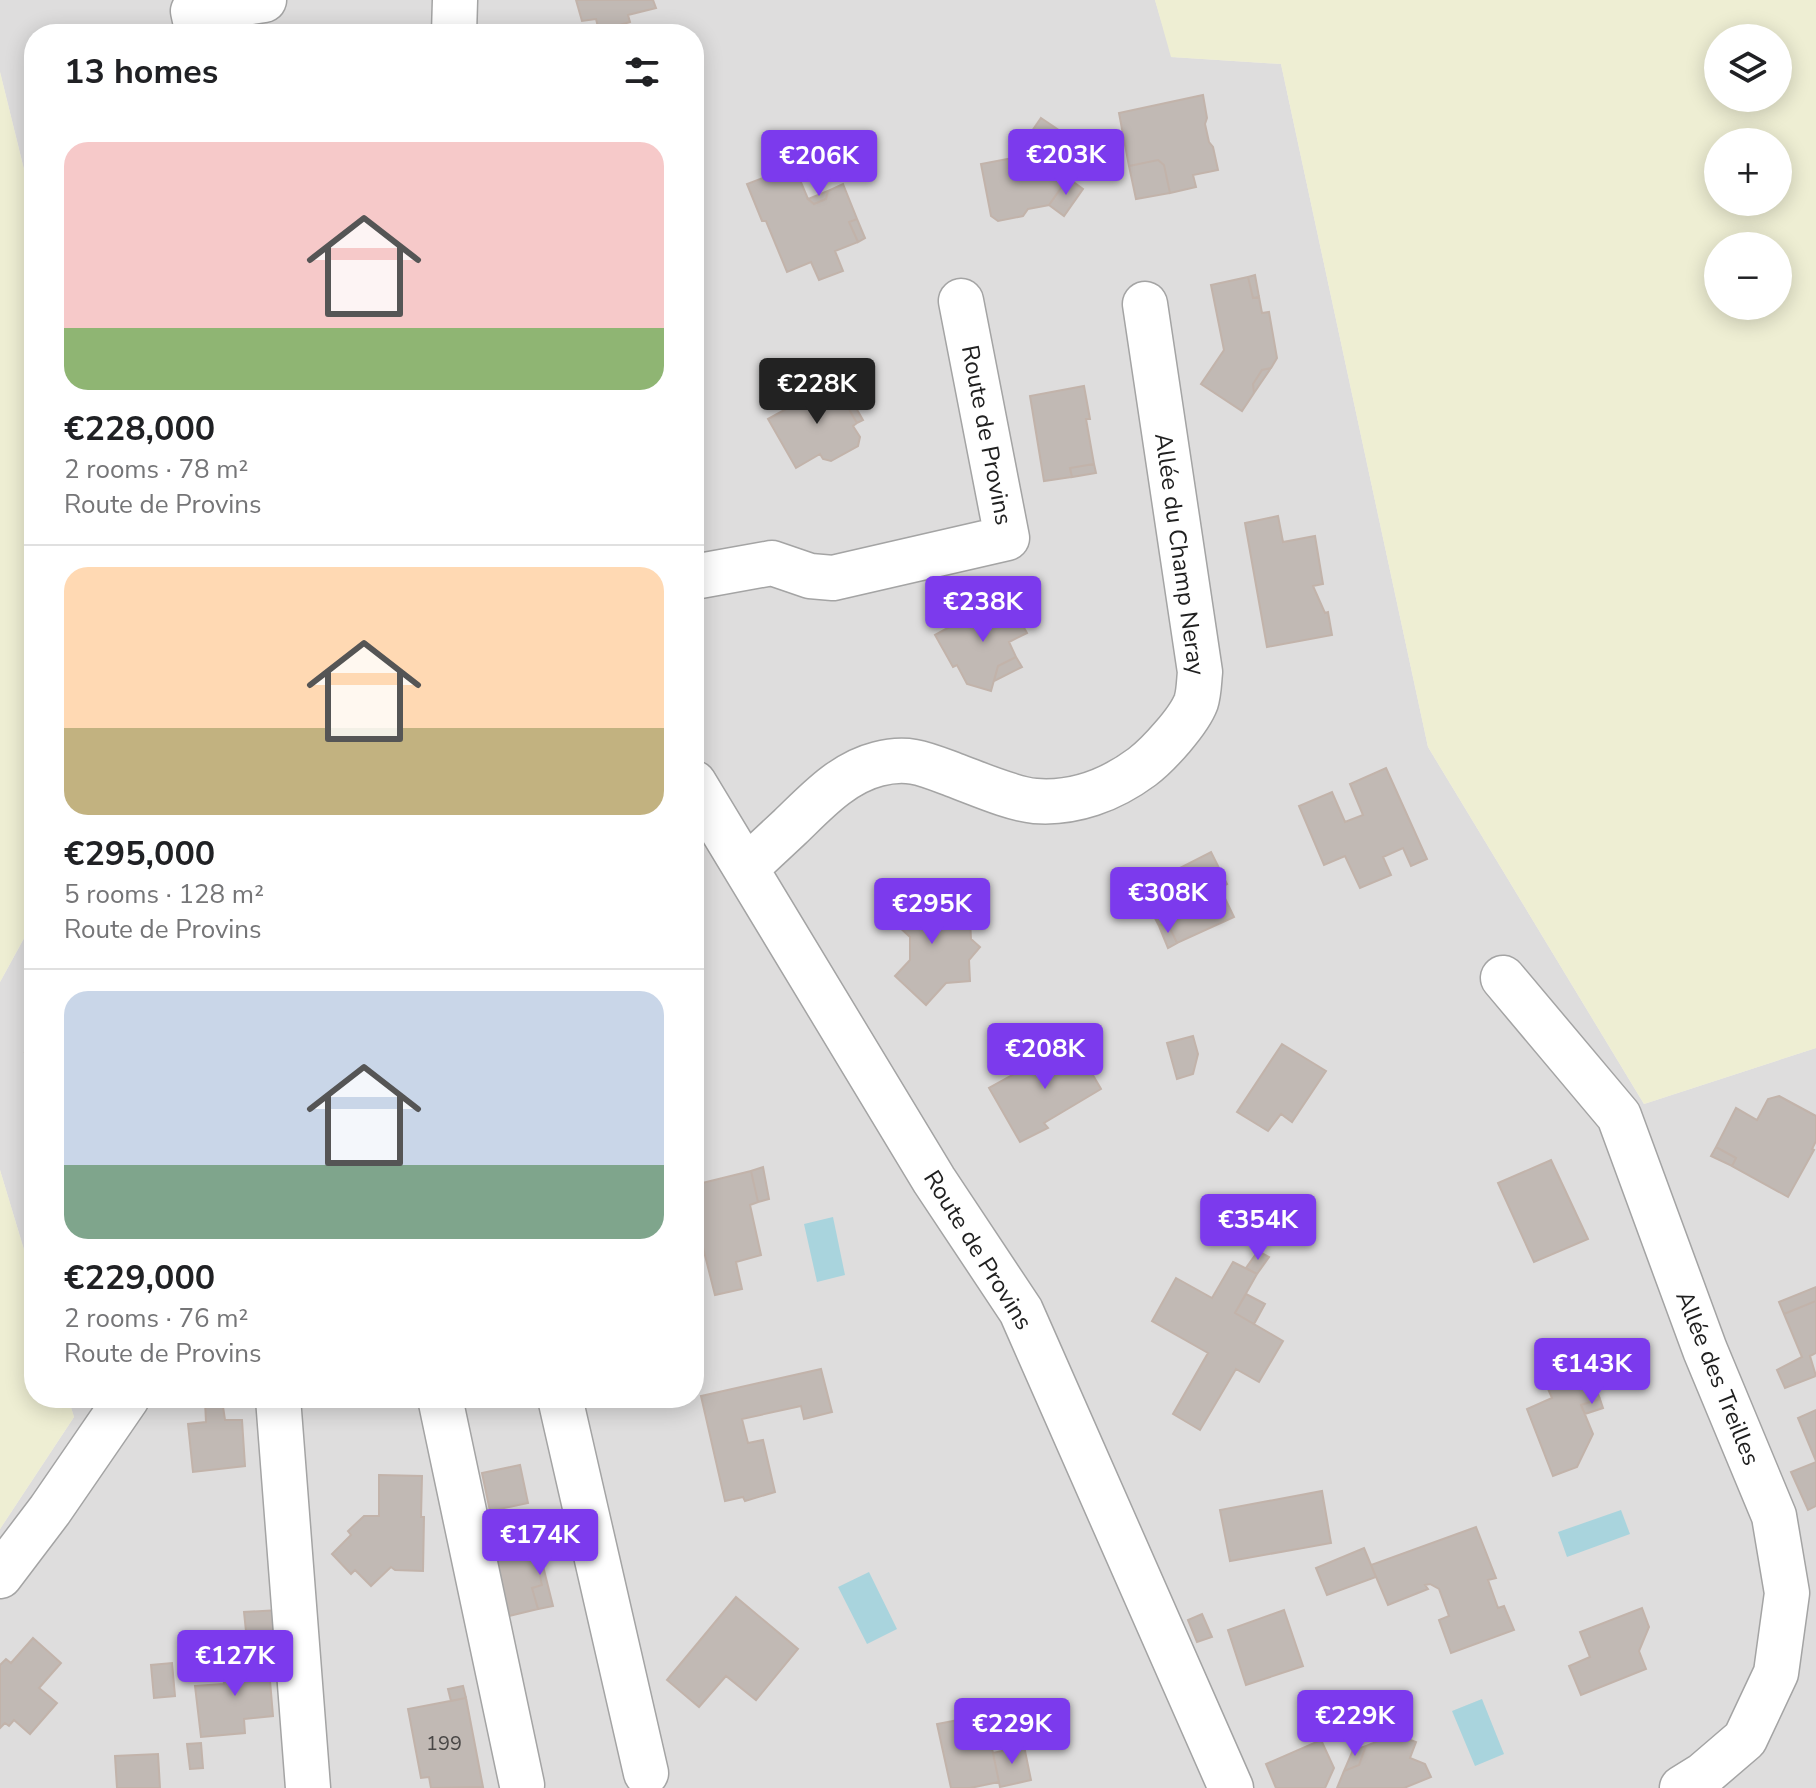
<!DOCTYPE html>
<html lang="en">
<head>
<meta charset="utf-8">
<style>
  :root { --surface:#fff; --page:#f2f2f2; --text:#202124; --muted:#757577; --line:#e0e0e0; --accent:#7c3aed }
  body { margin:0; font-family:"Nunito Sans",sans-serif; background:var(--page); color:var(--text); height:100vh; display:flex; flex-direction:column; font-size:30px; white-space:nowrap }
  * { box-sizing:border-box; margin:0 }
  p { font-size:26px; color:var(--muted) }
  .icon { flex:none; width:44px; height:44px; fill:none; stroke:currentColor; stroke-width:2; stroke-linecap:round; stroke-linejoin:round }
  .map { position:relative; flex:1; overflow:hidden }
  .details { position:absolute; left:24px; top:24px; width:680px; height:1384px; display:flex; flex-direction:column; background:var(--surface); border-radius:32px; box-shadow:0 4px 20px #0003 }
  .details>* { flex:none }
  .tools { position:absolute; left:1704px; top:24px; display:grid; gap:16px }
  .tools a { display:grid; place-items:center; width:88px; height:88px; border-radius:50%; background:var(--surface); box-shadow:0 4px 20px #0003; font-size:40px }
  .price { position:absolute; translate:-50% -68px; padding:0 18px; border-radius:8px; background:var(--accent); color:#fff; font-size:26px; line-height:52px; filter:drop-shadow(0 2px 4px #0008) }
  .price::after { content:''; position:absolute; left:50%; top:48px; width:24px; height:18px; margin-left:-12px; background:inherit; clip-path:polygon(0 0,100% 0,50% 100%) }
  .price.current { background:#222; color:#fff }
  ul { padding:0; list-style:none }
  li { display:grid; align-content:center; gap:16px; height:424px; padding:0 40px }
  li+li { border-top:2px solid var(--line) }
  li span { display:grid; place-items:center; height:248px; border-radius:24px; color:#555 }
  li>.icon { margin-inline-start:auto }
  span .icon { width:144px; height:144px; fill:#fffc; stroke-width:1 }
  li b { font-size:34px }
  h2 { display:flex; justify-content:space-between; align-items:center; height:96px; padding:0 40px; font-size:34px }
  .map>svg:first-child { display:block }
</style>
</head>
<body>
<div class="map">
<svg width="1816" height="1788" viewBox="0 0 1816 1788">
  <rect width="100%" height="100%" fill="#f1ede7"/>
  <!-- residential -->
  <path fill="#dedddd" d="M0 0H1155L1172 57 1281 64 1428 747 1644 1104 1816 1048V1788H0V1529L74 1417 68 1398H694V34H34V210L0 72Z
    M34 920V1283L0 1170V982Z"/>
  <!-- farmland -->
  <path fill="#eeeed3" fill-rule="evenodd" d="M1155 0H1816V1048L1644 1104 1428 747 1281 64 1171 57ZM1778 38V98H1718V38ZM1778 142V202H1718V142ZM1718 246H1778V306H1718Z
    M0 72 34 210V920L0 982Z
    M0 1170 34 1283V1398H68L74 1417 0 1529Z"/>
  <!-- water -->
  <path fill="#a9d4dd" d="M833 1217 845 1275 817 1282 804 1224Z
    M1621 1510 1630 1534 1567 1557 1558 1532Z
    M869 1572 897 1629 867 1644 838 1587Z
    M1482 1699 1504 1754 1475 1766 1452 1711Z"/>
  <!-- building -->
  <path fill="#c1b9b4" stroke="#c2b3aa" stroke-width="2" d="M576 0H653L656 8 628 15 630 22 599 31 596 19 582 21Z
    M562 27 564 34H535Z
    M1203 95 1207 118 1205 124 1209 142 1213 147 1218 170 1193 175 1196 187 1170 193 1164 165 1158 160 1129 166 1119 113Z
    M1041 118 1075 141 1056 170 1068 178 1049 205 1028 209 1023 216 998 221 991 216 981 164 1018 157 1024 149 1021 147Z
    M1158 160 1164 165 1170 193 1136 199 1129 166Z
    M794 166 808 199 814 204 826 199 828 191 843 184 857 219 849 222 858 242 835 251 843 271 819 280 811 262 787 272 766 221H762L747 184Z
    M1068 178 1083 189 1064 216 1049 205Z
    M828 191 826 199 814 204 808 199Z
    M857 219 865 238 858 242 849 222Z
    M1255 275 1259 297 1253 298 1248 277Z
    M1248 277 1253 298 1259 297 1262 313 1269 312 1277 358 1271 368 1262 370 1253 384 1254 393 1242 411 1201 384 1224 350 1211 285Z
    M1271 368 1254 393 1253 384 1262 370Z
    M840 380 863 420 857 423 833 382Z
    M833 382 857 423 853 426 860 437 858 446 831 461 823 459 820 454 796 468 768 419 799 402 804 387 817 391Z
    M1084 386 1090 419H1086L1094 464 1070 468 1072 477 1044 481 1030 396Z
    M1094 464 1096 473 1072 477 1070 468Z
    M1278 516 1283 542 1315 536 1323 584 1313 586 1325 613 1328 612 1332 635 1267 647 1245 523Z
    M963 593 975 613 948 628 937 608Z
    M1007 597 1027 633 1009 642 1016 657 998 666 991 691 967 684 957 665 953 667 935 635 975 613 978 620 988 622 993 605Z
    M993 605 988 622 978 620 975 614Z
    M1016 657 1022 667 994 681 998 666Z
    M1386 768 1427 859 1411 866 1403 848 1383 857 1391 875 1360 888 1345 856 1324 865 1299 806 1332 792 1345 822 1363 815 1350 784Z
    M1211 852 1227 884 1220 888 1234 917 1177 943 1167 922 1159 926 1146 901 1187 881 1180 868Z
    M911 885 951 921 970 920 971 939 980 947 969 960 970 981 946 983 926 1005 895 976 910 960V937L884 913Z
    M1167 922 1177 943 1168 948 1159 926Z
    M34 1023V1055L25 1052Z
    M1193 1036 1198 1054 1193 1074 1177 1079 1167 1043Z
    M1073 1041 1101 1089 1044 1123 1048 1128 1020 1142 989 1088Z
    M1282 1044 1326 1071 1292 1122 1281 1114 1268 1131 1237 1112Z
    M1779 1096 1816 1116V1141L1812 1149 1814 1150 1788 1197 1732 1166 1736 1158 1716 1147 1736 1108 1757 1120 1768 1099Z
    M1716 1147 1736 1158 1732 1166 1711 1156Z
    M1551 1160 1588 1239 1534 1262 1498 1183Z
    M763 1167 769 1199 758 1202 751 1171Z
    M751 1171 758 1202 750 1205 761 1255 736 1262 742 1289 715 1295 694 1212V1185Z
    M694 1212 701 1242 694 1244Z
    M1258 1251 1269 1257 1257 1274 1246 1268Z
    M1233 1262 1257 1274 1235 1313 1283 1341 1259 1382 1236 1369 1200 1430 1173 1414 1208 1353 1152 1321 1176 1278 1212 1298Z
    M1816 1287V1301L1784 1314 1779 1302Z
    M1246 1294 1265 1304 1254 1324 1235 1313Z
    M1816 1301V1353L1810 1356 1816 1376 1785 1388 1777 1370 1802 1357 1784 1314Z
    M1586 1361 1600 1399 1581 1405 1593 1434 1577 1467 1553 1476 1527 1409 1552 1398 1543 1377Z
    M821 1369 832 1412 804 1419 801 1406 742 1419 748 1443 763 1440 775 1492 745 1501 743 1497 725 1501 701 1396Z
    M1600 1399 1603 1408 1585 1414 1581 1405Z
    M222 1400 225 1420H242L245 1466 193 1472 188 1424 206 1422 205 1401Z
    M1816 1410V1461L1798 1418Z
    M1816 1462V1506L1808 1510 1791 1472Z
    M520 1465 528 1503 490 1511 482 1473Z
    M379 1475 422 1476 421 1517H424L423 1571 395 1570 391 1567 371 1586 355 1570 351 1574 332 1554 351 1535 348 1531 364 1516H379Z
    M1322 1491 1331 1543 1230 1561 1220 1510Z
    M532 1522 553 1606 538 1609 532 1588 542 1585 528 1523Z
    M528 1523 542 1585 532 1588 538 1609 509 1616 489 1531Z
    M1476 1527 1496 1578 1488 1580 1498 1608 1504 1606 1514 1630 1451 1653 1439 1620 1449 1616 1439 1589 1430 1584 1425 1585 1428 1589 1388 1605 1371 1565Z
    M1364 1548 1376 1577 1327 1595 1316 1568Z
    M736 1597 798 1649 756 1700 726 1676 699 1707 667 1680Z
    M1642 1608 1649 1627 1639 1651 1646 1669 1581 1695 1569 1666 1590 1657 1580 1632Z
    M279 1610 282 1649 248 1651 244 1612Z
    M1284 1610 1303 1666 1246 1685 1228 1630Z
    M1202 1614 1212 1637 1197 1642 1188 1620Z
    M33 1638 61 1663 39 1688 57 1703 30 1734 14 1720 9 1726 5 1723 0 1728V1665L6 1659 11 1663Z
    M268 1657 273 1716 244 1719 245 1733 201 1737 195 1686 224 1684 222 1662Z
    M172 1663 175 1696 154 1698 151 1665Z
    M463 1686 466 1698 451 1701 448 1689Z
    M466 1698 483 1787 431 1788 429 1777 421 1778 408 1709Z
    M985 1715 999 1782 970 1788H951L937 1724Z
    M1395 1734 1416 1742 1410 1758 1425 1764 1431 1777 1404 1788H1337L1344 1771 1359 1765 1366 1746Z
    M1321 1740 1334 1768 1325 1788H1276L1266 1764Z
    M201 1743 203 1768 190 1769 187 1744Z
    M1024 1746 1031 1780 1000 1787 993 1753Z
    M1366 1746 1359 1765 1344 1771 1353 1750Z
    M158 1754 160 1788H117L115 1756Z"/>
  <g fill="none" stroke-linecap="round" stroke-linejoin="round">
    <!-- minor casing -->
    <g stroke="#a4a4a4" stroke-width="47">
      <path id="minor" d="M198 34 193 11 264 0
        M454 34 455 0
        M694 577 772 563 810 576 833 578 1007 538 961 301
        M694 783 934 1180 1021 1311 1231 1788
        M746 868C761 854 775 841 790 827 816 802 842 773 878 764 909 756 925 764 954 775 976 783 1012 799 1035 801 1074 804 1111 790 1142 767 1158 755 1189 721 1196 702 1199 693 1199 681 1200 672L1145 304
        M1503 978 1619 1116 1705 1350 1774 1516 1787 1593 1776 1673 1745 1739 1703 1775 1682 1788
        M278 1398 308 1788
        M440 1398 522 1785
        M560 1398 646 1773
        M0 1576 50 1510 127 1398"/>
    </g>
    <!-- minor -->
    <use href="#minor" stroke="#fff" stroke-width="44"/>
  </g>
  <g text-anchor="middle" stroke-width="6" stroke-linejoin="round" paint-order="stroke">
    <!-- number labels -->
    <g font-size="20" fill="#484645">
      <text x="444" y="1750">199</text>
    </g>
    <!-- street labels -->
    <g font-size="24" fill="#202020" stroke="#fff">
      <text transform="translate(987 435) rotate(79)" y="8">Route de Provins</text>
      <text transform="translate(1180 554) rotate(82)" y="8">Allée du Champ Neray</text>
      <text transform="translate(978 1250) rotate(58)" y="8">Route de Provins</text>
      <text transform="translate(1718 1378) rotate(68)" y="8">Allée des Treilles</text>
    </g>
  </g>
</svg>
<div class="tools">
<a><svg class="icon" aria-label="layers" viewBox="0 0 24 24"><path d="M12 4l9 5-9 5-9-5zM3 14l9 5 9-5"/></svg></a>
<a>+</a>
<a>−</a>
</div>
<b class="price" style="left:1066px;top:197px">€203K</b>
<b class="price" style="left:819px;top:198px">€206K</b>
<b class="price current" style="left:817px;top:426px">€228K</b>
<b class="price" style="left:983px;top:644px">€238K</b>
<b class="price" style="left:1168px;top:935px">€308K</b>
<b class="price" style="left:932px;top:946px">€295K</b>
<b class="price" style="left:1045px;top:1091px">€208K</b>
<b class="price" style="left:1258px;top:1262px">€354K</b>
<b class="price" style="left:1592px;top:1406px">€143K</b>
<b class="price" style="left:540px;top:1577px">€174K</b>
<b class="price" style="left:235px;top:1698px">€127K</b>
<b class="price" style="left:1355px;top:1758px">€229K</b>
<b class="price" style="left:1012px;top:1766px">€229K</b>
<section class="details">
<h2>13 homes<svg class="icon" aria-label="filters" viewBox="0 0 24 24"><path d="M4 7h16M4 17h16"/><circle cx="9" cy="7" r="2"/><circle cx="15" cy="17" r="2"/></svg></h2>
<ul>
<li><span style="background:linear-gradient(#f6c9c9 75%,#8fb573 0)"><svg class="icon" aria-label="home" viewBox="0 0 24 24"><path d="M3 11l9-7 9 7M6 9v11h12V9"/></svg></span><div><b>€228,000</b><p>2 rooms · 78 m²</p><p>Route de Provins</p></div></li>
<li><span style="background:linear-gradient(#ffd9b3 65%,#c2b280 0)"><svg class="icon" aria-label="home" viewBox="0 0 24 24"><path d="M3 11l9-7 9 7M6 9v11h12V9"/></svg></span><div><b>€295,000</b><p>5 rooms · 128 m²</p><p>Route de Provins</p></div></li>
<li><span style="background:linear-gradient(#c9d6e8 70%,#7fa58c 0)"><svg class="icon" aria-label="home" viewBox="0 0 24 24"><path d="M3 11l9-7 9 7M6 9v11h12V9"/></svg></span><div><b>€229,000</b><p>2 rooms · 76 m²</p><p>Route de Provins</p></div></li>
</ul>
</section>
</div>
</body>
</html>
